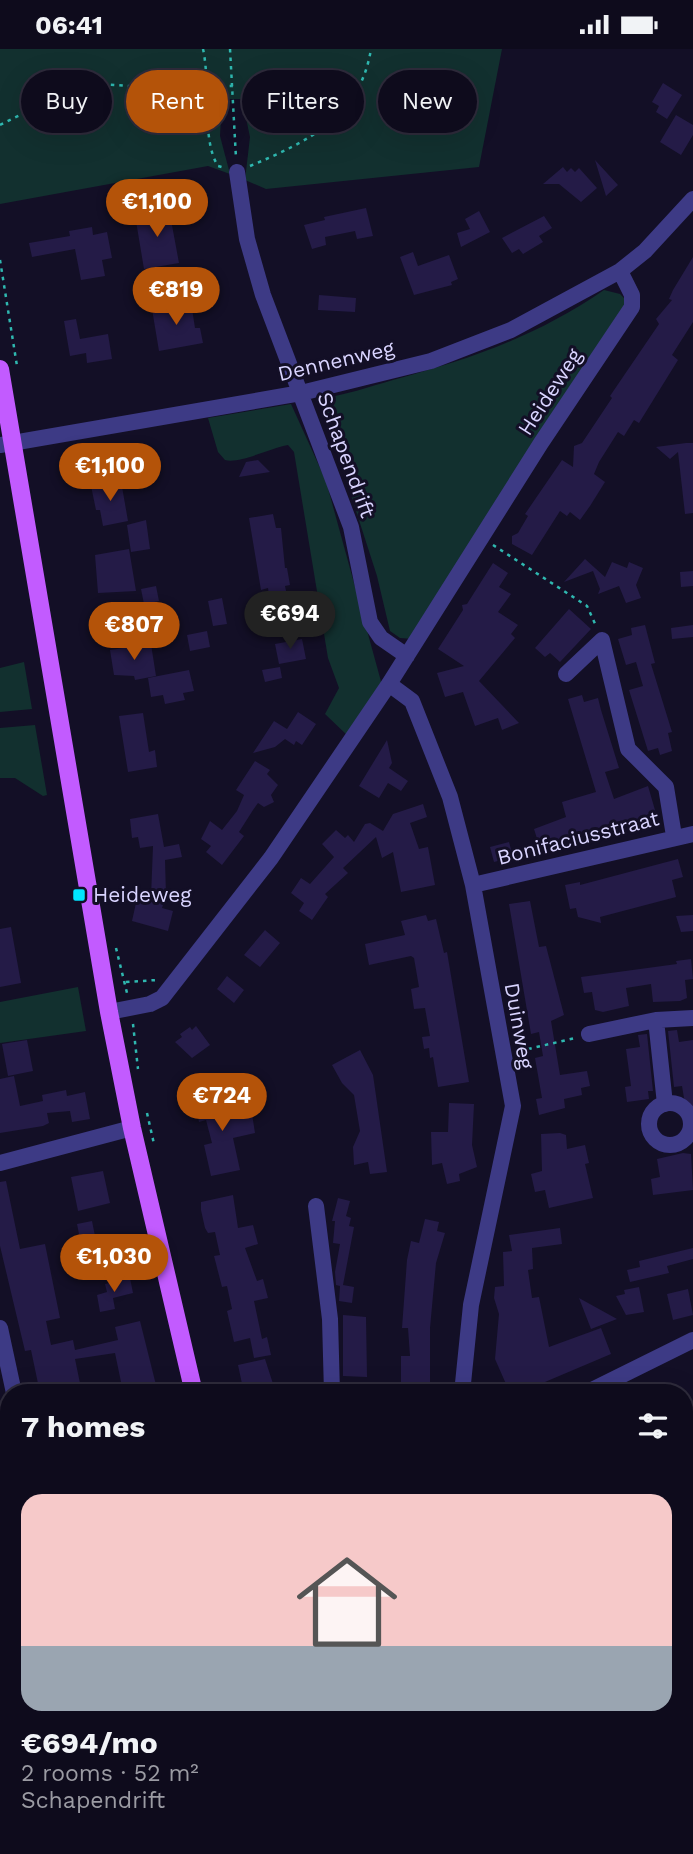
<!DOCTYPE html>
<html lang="en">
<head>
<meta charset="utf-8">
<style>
  :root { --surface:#0e0b1c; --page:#171425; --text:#f1f3f6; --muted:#9b9ba3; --line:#2e2b3b; --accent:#b45309 }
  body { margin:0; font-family:"Work Sans",sans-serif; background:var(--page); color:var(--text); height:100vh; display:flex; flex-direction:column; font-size:26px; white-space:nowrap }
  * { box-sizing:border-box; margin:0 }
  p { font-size:23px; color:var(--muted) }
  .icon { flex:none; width:38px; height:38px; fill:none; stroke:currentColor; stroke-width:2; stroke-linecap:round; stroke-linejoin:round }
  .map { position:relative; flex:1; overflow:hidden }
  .side { position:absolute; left:0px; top:1335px; width:693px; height:471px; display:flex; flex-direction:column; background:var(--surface); border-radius:28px 28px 0 0; box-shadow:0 7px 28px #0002,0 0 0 2px var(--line) }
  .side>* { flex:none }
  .hud { position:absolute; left:21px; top:21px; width:651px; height:63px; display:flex; gap:14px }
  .price { position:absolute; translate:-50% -60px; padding:0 16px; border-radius:24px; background:var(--accent); color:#fff; font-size:23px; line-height:46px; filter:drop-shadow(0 2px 4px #0008) }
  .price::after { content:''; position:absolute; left:50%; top:42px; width:21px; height:16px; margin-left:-10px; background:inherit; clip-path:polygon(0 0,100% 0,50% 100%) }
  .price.active { background:#222; color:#fff }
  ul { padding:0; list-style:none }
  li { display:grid; align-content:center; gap:14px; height:371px; padding:0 21px }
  li span { display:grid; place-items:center; height:217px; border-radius:21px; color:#555 }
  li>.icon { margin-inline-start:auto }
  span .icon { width:126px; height:126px; fill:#fffc; stroke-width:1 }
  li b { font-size:30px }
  h2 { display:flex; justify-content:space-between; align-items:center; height:84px; padding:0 21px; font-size:30px }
  .tag { padding:0 24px; border-radius:32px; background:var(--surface); box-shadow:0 7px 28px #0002,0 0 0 2px var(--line); font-size:24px; line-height:63px }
  .tag.active { background:var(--accent); color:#fff }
  .status { display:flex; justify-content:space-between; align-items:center; height:49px; padding:0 35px; background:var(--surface); direction:ltr }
  .status svg { height:19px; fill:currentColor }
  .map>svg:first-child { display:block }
</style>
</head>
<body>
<div class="status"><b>06:41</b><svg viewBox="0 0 49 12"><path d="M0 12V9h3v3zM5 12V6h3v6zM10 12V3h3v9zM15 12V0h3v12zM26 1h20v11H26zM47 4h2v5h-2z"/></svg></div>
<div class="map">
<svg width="693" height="1805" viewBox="0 0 693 1805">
  <rect width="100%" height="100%" fill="#130f26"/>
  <!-- green -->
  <path fill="#12302f" d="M0 0H502L479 118 266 140 245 131 250 88 242 50H222L220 87 230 125 208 117 0 155Z
    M604 241 620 245 627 252 413 590 400 589 390 582 377 527 320 350C345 346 369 338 393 331 471 310 537 287 604 241Z
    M291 355 326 432 382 636 349 688 325 665 339 639 328 609 294 403 288 396C270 399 240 415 225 411L218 403 208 369Z
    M24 613 32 660 0 663V619Z
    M35 676 47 746 43 747 15 729H0V679Z
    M78 938 86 982 0 994V953Z"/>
  <!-- building -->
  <path fill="#241b47" d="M663 34 682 46 667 70 656 63 659 57 652 53Z
    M676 66 693 76V86L681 106 660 93Z
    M595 111 618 136 606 147Z
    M563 118 567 123 571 119 575 123 579 119 597 139 581 153 559 135H543Z
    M366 159 373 187 357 190 355 182 325 188 326 196 312 200 304 176 325 171 324 168Z
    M169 160 179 214 144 220 135 166Z
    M479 162 490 183 461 198 457 184 470 180 465 170Z
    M544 167 552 179 539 187 543 193 523 205 519 200 512 204 502 189Z
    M92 178 93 186 107 183 112 209 102 211 105 227 81 231 75 200 32 208 29 194 70 187 69 182Z
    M413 203 418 217 449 206 458 230 451 233 452 236 414 246 400 208Z
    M693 208V273L672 306 678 311 639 374 634 371 624 387 618 383 599 413 594 425 605 433 590 457 580 471 570 463 567 467 560 462 532 506 512 495V487L518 484 528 467 525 465 562 411 573 418 574 397 582 394 612 349 610 347 659 275 656 270 672 251 669 250 673 241Z
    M319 246 356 249 355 263 318 261Z
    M191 253 195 279H200L203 294 159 302 152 260Z
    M76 270 80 290 108 285 112 310 87 314 86 304 70 307 64 272Z
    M686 394H693V464L685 465 678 403 670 410 656 398Z
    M258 411 270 423 239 428 246 413Z
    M121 432 128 472 103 477 100 461H96L91 437Z
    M273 465 276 479H281L285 519H287L290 536 285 537 288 551 270 554 268 539 261 541 249 469Z
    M146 471 150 500 131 503 127 476Z
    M129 500 136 542 98 544 95 506Z
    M585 510 605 528 612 513 627 519 629 513 643 519 636 536 641 549 626 554 619 537 598 545 600 540 593 522 564 533Z
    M493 514 508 524 499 538 511 545 498 563 518 576 511 585 515 589 479 632 519 674 502 681 498 669 475 677 463 643 445 648 437 624 464 617 438 600 463 561 462 556 467 555Z
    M693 522V537L681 538 680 523Z
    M156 537 159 552 144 555 141 540Z
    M222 549 227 575 213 577 208 552Z
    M569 560 591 580 560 613 550 604 545 608 535 599Z
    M645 576 655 614 651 615 672 683 668 684 672 702 660 706 658 699 648 702 629 641 643 637 636 613 626 616 618 590 632 586 631 579Z
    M693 576V588L672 590 671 579Z
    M207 582 210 598 190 602 187 586Z
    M302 590 306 610 279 615 275 595Z
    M151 595 156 627 135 631 134 627 114 626 110 601Z
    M280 618 282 629 265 633 262 621Z
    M189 621 194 642 183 644 185 651 165 655 163 646 151 648 148 629Z
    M582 646 584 653 598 649 601 661 619 719 605 723 614 750 648 737 657 768 540 799 534 780 566 768 562 753 596 743 568 650Z
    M298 663 316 675 302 696 296 692 294 696 285 690 275 698 253 704 274 672 287 680Z
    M143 664 149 703 155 701 157 718 128 723 119 667Z
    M387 691 392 714 389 719 408 732 401 742 388 734 379 749 359 737Z
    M255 712 270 721 267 725 278 736 271 746 274 753 264 758 258 754 253 761 239 783 244 787 222 816 206 803 211 797 201 790 210 772 222 781 237 762 244 746 236 741Z
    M423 755 427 768 410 774 419 800 428 798 435 836 401 843 393 803 382 809 376 788 343 819 348 824 325 845 328 848 312 871 299 862 304 854 291 844 301 829 310 835 334 808 322 795 336 781 345 789 348 786 354 793 365 775 370 774 383 782 393 765Z
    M158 765 164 798 179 795 182 808 165 811 166 846 162 859 173 862 168 882 132 872 138 845 151 848 153 797 140 799 138 788 132 789 130 770Z
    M509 793 513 808 494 813 490 798Z
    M678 810 683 828 672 831 676 848 600 868 601 874 578 868 576 859 570 860 565 836 580 833V836Z
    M530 852 539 898 546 897 564 966 551 972 560 1026 587 1022 590 1037 581 1039 582 1046 564 1050 565 1059 539 1066 536 1050 542 1049 535 1009 543 1007 539 983 531 985 509 855Z
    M426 866 428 872 436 870 444 904 447 903 469 1033 438 1038 433 1008 430 1009 429 999 424 1000 422 988 430 987 425 959 414 960 411 940 419 938 414 909 411 907 369 916 365 895 405 886 401 872Z
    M693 866V882L681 883 676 867Z
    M11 878 21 934 0 938V880Z
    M265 881 280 894 260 918 244 906Z
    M691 910 693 930 685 931 687 949 680 952 653 953 651 935 626 939 629 957 603 963 595 961 592 943 584 944 581 928 677 915 676 912Z
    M227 927 244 941 234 954 217 940Z
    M196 977 210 996 192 1009 175 993 182 988 180 985 190 978 192 981Z
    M677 981 679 993 693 991V1061H686L682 1037 674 1038 668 982Z
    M647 985 653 1042H648L649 1050 627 1053 625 1038 631 1037 626 1000 640 998 638 986Z
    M27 991 33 1022 8 1027 2 995Z
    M360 1001 373 1026 387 1123 370 1125 368 1113 354 1116 353 1098 360 1082 354 1046 342 1034 332 1016Z
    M14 1027 20 1057 43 1052 42 1046 66 1041 67 1047 85 1043 90 1070 72 1073 70 1062 47 1064 49 1074 43 1077 0 1084V1030Z
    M215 1043 218 1060 231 1057 235 1068 252 1065 255 1084 233 1089 240 1121 211 1127 204 1096 212 1094 206 1071 199 1073 194 1048Z
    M449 1054 474 1055 472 1096 477 1118 459 1125 460 1132 447 1135 442 1114 432 1116 431 1083H448Z
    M560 1084 566 1086 567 1100 585 1096 589 1114 585 1115 593 1149 549 1159 545 1141 535 1143 531 1125 542 1122 541 1085Z
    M683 1104 691 1105 693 1141 653 1146 651 1130 660 1128 657 1110Z
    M103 1122 110 1154 78 1162 71 1128Z
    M6 1132 20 1200 45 1195 60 1269 46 1272 51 1296 73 1291 75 1301 118 1291 115 1278 140 1272 158 1344H97V1339L121 1333 115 1304 75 1310 82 1344H40L31 1301 25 1302 0 1197V1133Z
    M233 1146 238 1179 253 1176 258 1195 245 1199 257 1232 263 1230 268 1249 254 1252 262 1290 267 1288 271 1306 254 1309 250 1289 234 1293 227 1262 232 1260 227 1237 222 1238 214 1207 220 1206 215 1183 208 1184 205 1179 201 1161V1153Z
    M338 1149 350 1152 346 1167 351 1169 349 1177 354 1178 343 1236 354 1238 352 1254 339 1252 340 1237 336 1236 335 1223 340 1195 333 1194 335 1172H332Z
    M425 1170 439 1173 437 1182 445 1184 436 1214 430 1279V1344H401V1307H410L408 1279H402L407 1211 411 1192 419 1194Z
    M92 1172 97 1197 82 1200 77 1175Z
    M560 1179 562 1195 532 1199 533 1220 528 1221 532 1249 539 1248 549 1298 601 1279 611 1305 519 1344H510L495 1310 499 1265 494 1249 495 1238 504 1237 503 1203 512 1202 509 1186Z
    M124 1186 127 1201 100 1207 96 1192Z
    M693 1199V1210L667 1217 669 1224 630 1233 627 1221 640 1218 639 1212Z
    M130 1229 133 1244 113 1249 115 1260 100 1263 97 1246 107 1243 105 1235Z
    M639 1238 644 1263 626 1266 616 1247 625 1245 624 1241Z
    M688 1240 693 1266 673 1271 667 1245Z
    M579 1249 617 1270 591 1280Z
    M343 1266 366 1268 367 1328 343 1327Z
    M265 1310 276 1344H244L238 1316Z"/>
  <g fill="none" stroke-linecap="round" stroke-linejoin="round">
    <!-- path -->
    <path stroke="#2fb8b0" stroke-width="2.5" stroke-dasharray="3.5 5" stroke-linecap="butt" d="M203 0C211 36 201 90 218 117L225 119
      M230 0 236 109
      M0 76 38 57 102 35 155 39 233 37
      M250 117C309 92 360 68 371 0
      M0 211 17 317
      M493 496 587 557 596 577
      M116 899 127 944
      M126 933 157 931
      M133 975 138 1020
      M520 1002 575 989
      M147 1064 154 1095
      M684 1649H693
      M0 1790 9 1789
      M360 1797 364 1805
      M409 1797 413 1805
      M113 1805 151 1797"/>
    <!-- minor -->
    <path stroke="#3d3a85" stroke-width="16" d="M237 123 247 190 263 246 351 478 370 573 381 589 407 607
      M0 396 301 344 431 312 511 281 620 222 645 202 693 150
      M566 625 602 591 628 700 666 738 674 787
      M389 635 412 652 450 748 473 836 513 1057 471 1256 462 1344
      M473 836 693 785
      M109 963 150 955 162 949 271 809 389 635 541 394 632 258V246L620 222
      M656 971 665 1055
      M589 985 656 971 693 969
      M649 1075a21 21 0 1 1 42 0a21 21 0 1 1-42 0Z
      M0 1114 132 1079
      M316 1157 330 1270 332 1344
      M0 1279 14 1344
      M586 1344 693 1291
      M0 1438 9 1436
      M0 1531 9 1530
      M0 1660 9 1658
      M684 1766 693 1761
      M382 1797 386 1805
      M622 1805 634 1797"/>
    <!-- major -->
    <path stroke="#c25bff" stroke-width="18" d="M0 320 109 963 132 1079 194 1344
      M684 1628H693
      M15 1805 53 1797"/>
  </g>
  <!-- markers -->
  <rect fill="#00e5ff" stroke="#130f26" stroke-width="2.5" x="72" y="839" width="14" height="14" rx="3.5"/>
  <g text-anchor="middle" stroke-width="6" stroke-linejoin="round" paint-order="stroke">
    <!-- street labels -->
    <g font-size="21" fill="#d9d4ff" stroke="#130f26">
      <text transform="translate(336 312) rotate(-13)" y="7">Dennenweg</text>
      <text transform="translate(550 343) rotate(-57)" y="7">Heideweg</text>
      <text transform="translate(346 406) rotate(70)" y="7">Schapendrift</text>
      <text transform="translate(578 789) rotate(-14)" y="7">Bonifaciusstraat</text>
      <text transform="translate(519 977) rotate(80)" y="7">Duinweg</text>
    </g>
    <!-- poi labels -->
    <g font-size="21" fill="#d9d4ff" stroke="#130f26" text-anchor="start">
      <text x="93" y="853">Heideweg</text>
    </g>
  </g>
</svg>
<b class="price" style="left:157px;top:190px">€1,100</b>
<b class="price" style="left:176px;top:278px">€819</b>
<b class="price" style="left:110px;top:454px">€1,100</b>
<b class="price active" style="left:290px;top:602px">€694</b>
<b class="price" style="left:134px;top:613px">€807</b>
<b class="price" style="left:222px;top:1084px">€724</b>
<b class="price" style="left:114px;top:1245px">€1,030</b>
<div class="hud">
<a class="tag">Buy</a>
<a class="tag active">Rent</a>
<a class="tag">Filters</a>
<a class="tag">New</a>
</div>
<section class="side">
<h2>7 homes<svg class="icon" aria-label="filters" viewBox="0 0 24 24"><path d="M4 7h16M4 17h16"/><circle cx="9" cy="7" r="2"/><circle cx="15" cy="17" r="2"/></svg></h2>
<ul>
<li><span style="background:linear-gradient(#f6c9c9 70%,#9aa5b1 0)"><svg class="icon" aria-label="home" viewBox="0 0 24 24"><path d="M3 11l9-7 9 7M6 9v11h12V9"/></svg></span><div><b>€694/mo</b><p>2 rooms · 52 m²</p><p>Schapendrift</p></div></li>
</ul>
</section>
</div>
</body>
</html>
